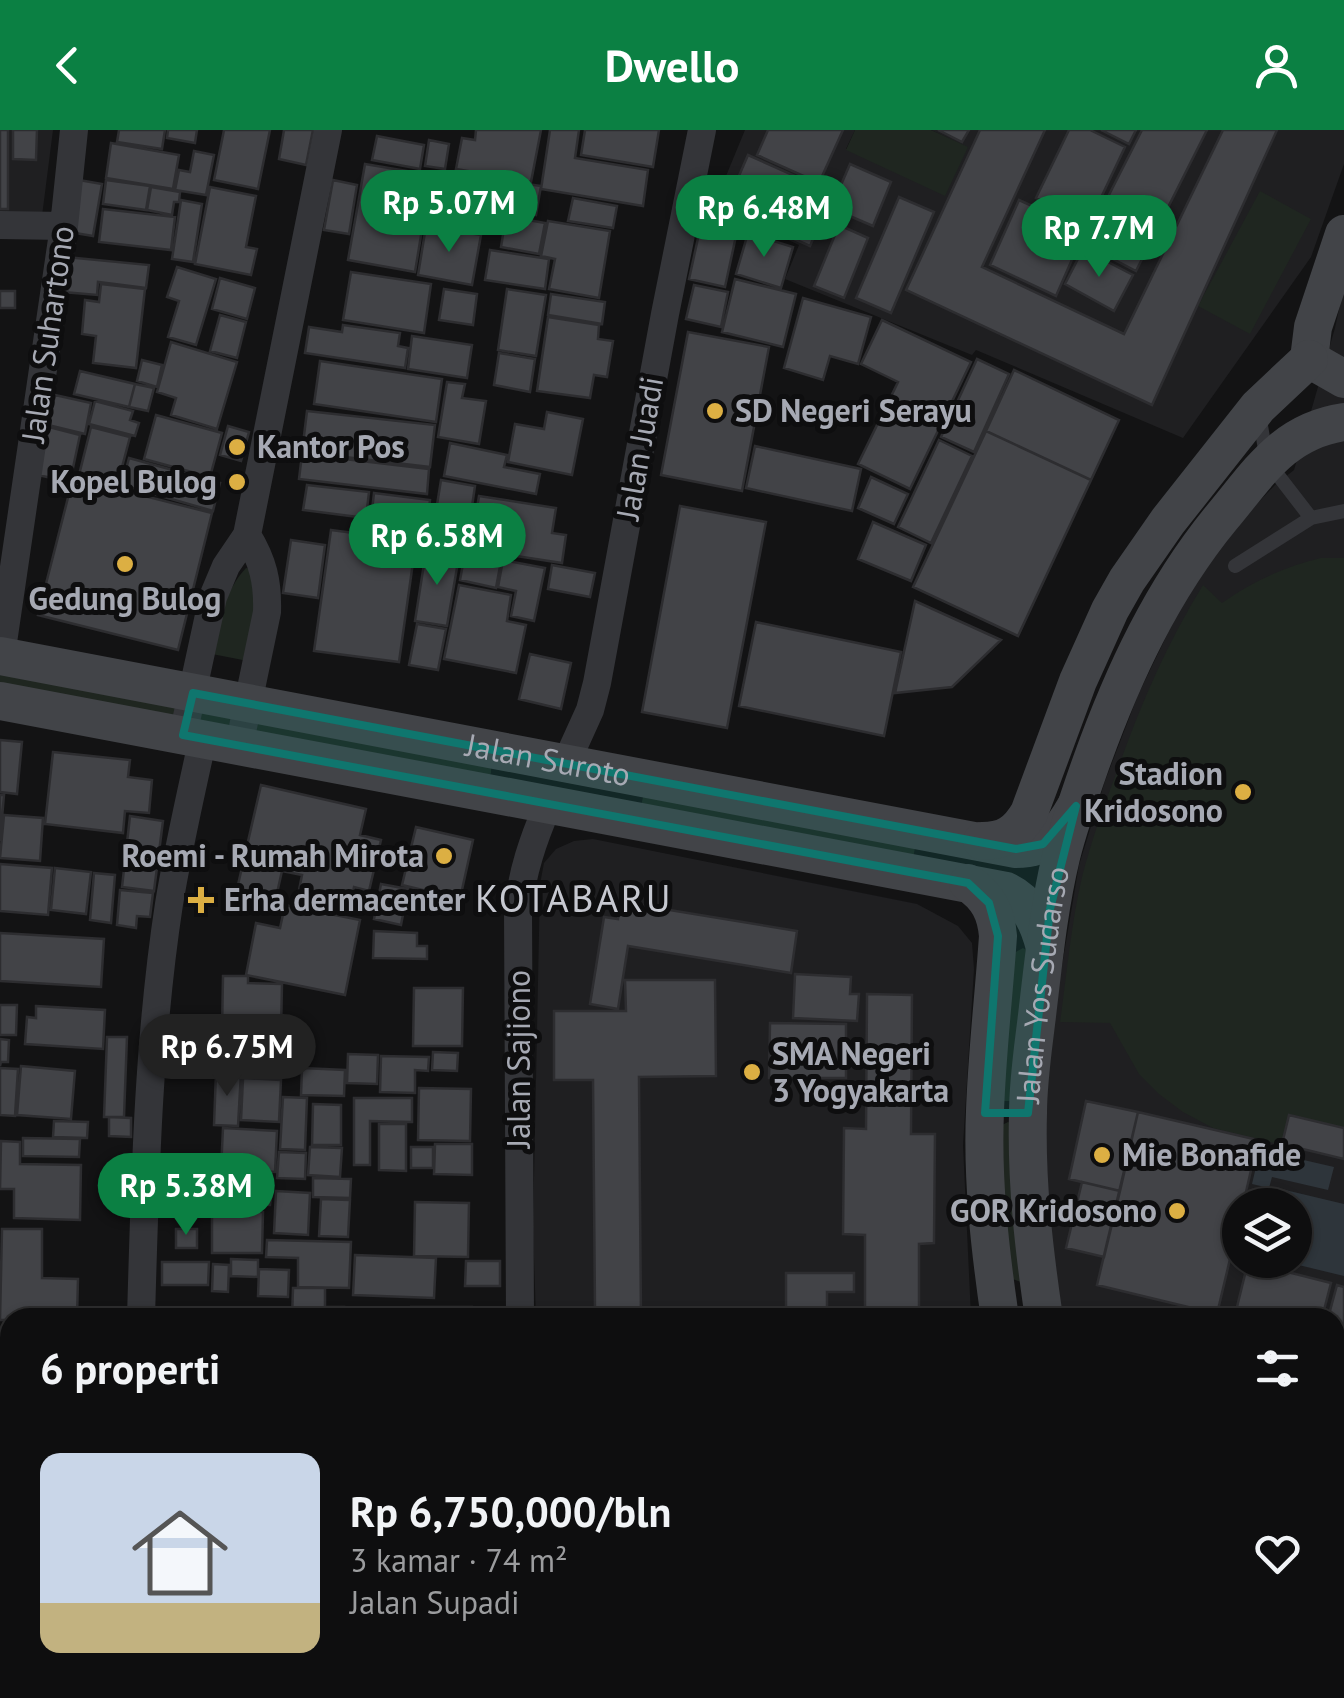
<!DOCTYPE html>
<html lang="id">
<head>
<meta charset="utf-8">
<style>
  :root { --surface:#0e0e0f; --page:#1c1c1d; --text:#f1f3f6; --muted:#9b9c9e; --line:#2e2e2f; --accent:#0b8043 }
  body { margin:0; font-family:"PT Sans",sans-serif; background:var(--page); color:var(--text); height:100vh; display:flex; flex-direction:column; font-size:38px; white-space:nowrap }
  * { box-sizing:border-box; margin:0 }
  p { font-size:32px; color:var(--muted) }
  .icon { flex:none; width:55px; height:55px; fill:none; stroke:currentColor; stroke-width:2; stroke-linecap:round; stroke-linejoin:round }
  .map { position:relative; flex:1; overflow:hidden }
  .details { position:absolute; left:0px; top:1178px; width:1345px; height:392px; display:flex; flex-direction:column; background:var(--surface); border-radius:30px 30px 0 0; box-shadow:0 2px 8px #0004,0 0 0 2px var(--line) }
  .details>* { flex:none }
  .fabs { position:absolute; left:1222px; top:1058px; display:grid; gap:20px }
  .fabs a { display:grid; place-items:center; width:90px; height:90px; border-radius:50%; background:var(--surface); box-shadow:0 2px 8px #0004,0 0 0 2px var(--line); font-size:50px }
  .price { position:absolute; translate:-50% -85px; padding:0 22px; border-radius:35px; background:var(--accent); color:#fff; font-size:32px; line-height:65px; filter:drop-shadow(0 2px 5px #0008) }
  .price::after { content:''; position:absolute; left:50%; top:60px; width:30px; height:22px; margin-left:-15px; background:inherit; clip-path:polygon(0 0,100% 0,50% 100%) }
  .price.on { background:#222; color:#fff }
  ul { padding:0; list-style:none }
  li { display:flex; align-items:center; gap:30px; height:250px; padding:0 40px }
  li span { display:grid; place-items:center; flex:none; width:280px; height:200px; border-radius:20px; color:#555 }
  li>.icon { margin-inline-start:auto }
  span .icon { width:120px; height:120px; fill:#fffc; stroke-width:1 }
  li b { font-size:42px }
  h2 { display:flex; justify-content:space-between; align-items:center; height:120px; padding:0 40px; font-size:42px }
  header { display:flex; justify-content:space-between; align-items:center; height:130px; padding:0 40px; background:var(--accent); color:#fff; font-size:45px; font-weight:600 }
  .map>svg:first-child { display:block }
</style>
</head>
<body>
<header><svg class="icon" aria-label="back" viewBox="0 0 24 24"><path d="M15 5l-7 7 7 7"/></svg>Dwello<svg class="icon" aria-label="person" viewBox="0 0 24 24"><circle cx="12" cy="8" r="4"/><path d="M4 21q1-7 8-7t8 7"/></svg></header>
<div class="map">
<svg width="1344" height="1568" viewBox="0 0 1344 1568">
  <rect width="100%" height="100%" fill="#131314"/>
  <!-- built -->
  <path fill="#1f1f21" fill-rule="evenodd" d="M0 0H53L42 86 0 85Z
    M745 0H768L758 25 819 53 843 0H855L846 19 968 18 931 0H938L962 12 969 0H980L906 160 1151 275 1277 0H1344V34L1311 127 1183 308 976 220 972 225 785 149 799 115 714 75ZM748 25 833 63 810 116 725 78ZM850 34 891 52 874 95 873 96ZM899 67 934 83 890 183 856 167ZM839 95 868 108 844 167Z
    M1045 0H1069L1037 68 1089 93 1125 17 1090 0H1101L1129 14 1136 0H1142L1084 114 1135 140 1207 0H1223L1124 204 982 137ZM1019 70 1085 100 1056 165 990 135ZM1083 119 1114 180 1065 155Z
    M1344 156V1568H1123L1124 1560H1335V1188H1063L1050 1116 1045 1074V985L1054 883 1079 735 1105 651 1138 565 1178 482 1202 444 1248 383 1275 355 1294 340 1335 198ZM1240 1075H1295V1130H1240Z
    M593 709 917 774 958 796 972 813 974 839 963 1015 971 1187 536 1188 533 1097 540 754 544 733 556 719 574 711Z
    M546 1560H1037L1035 1568H546Z"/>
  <!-- green -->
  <path fill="#1f2620" d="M855 0H931L968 17 945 66 846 20Z
    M1260 61 1311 89 1250 204 1198 176Z
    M1321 428H1344V1030L1213 998 1183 982 1159 964 1139 944 1110 893 1060 892C1067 843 1071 794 1082 747 1091 712 1103 678 1116 644 1139 578 1166 515 1203 455L1222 473C1253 451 1284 437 1321 428Z
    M246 438 251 439 258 473 248 531 212 524C219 494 224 461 246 438Z
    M0 538 491 637V643L488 649 0 559Z
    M645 658 916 712 913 729 641 676Z
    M1023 818 1028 821 1013 971H1001L1012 824Z
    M1008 992 1013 994 1021 1152 1010 1148 1001 1071 1002 995Z
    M586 1560H1000L1001 1568H586Z"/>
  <!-- water -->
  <path fill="#2e353b" d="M1260 1020 1334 1037 1328 1060 1272 1047 1269 1058 1252 1054Z
    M1281 1059 1344 1074V1146L1278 1130H1295V1075H1277Z"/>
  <!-- building -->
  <path fill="#424347" stroke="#2d2d30" stroke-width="2.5" d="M0 0H8V79H0Z
    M13 0H37L36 30 13 29Z
    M119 0H165L162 19 117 12Z
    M168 0H197L195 13 167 8Z
    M224 0H270L258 59 214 50Z
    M284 0H313L306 35 279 29Z
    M476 0H541L531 52 456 39 462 8 475 10Z
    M550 0H579L575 28 648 40 643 76 541 59Z
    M585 0H659L653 37 581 25Z
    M768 0H843L819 53 757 25Z
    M938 0H969L962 12Z
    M980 0H1045L982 137 1124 204 1223 0H1277L1152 275 906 160Z
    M1069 0H1090L1125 17 1089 93 1036 68Z
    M1101 0H1136L1129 14Z
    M1142 0H1207L1136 141 1084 114Z
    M377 6 424 15 420 39 372 30Z
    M429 10 449 14 445 39 425 36Z
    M111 13 179 25 173 59 106 48Z
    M194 21 214 25 206 65 175 60 179 40 190 42Z
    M748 25 833 63 810 116 725 78Z
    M365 34 431 45 415 142 348 130Z
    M850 34 891 52 873 96 831 78Z
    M434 47 490 57 482 103 426 93Z
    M79 50 102 54 93 106 69 102Z
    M106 50 150 56 146 80 103 74Z
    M333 50 357 55 349 104 324 100Z
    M521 53 541 56 536 85 517 81Z
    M151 57 180 62 179 72H174L172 85 147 80Z
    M210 57 256 66 246 117 257 119 251 145 195 134Z
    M899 67 934 82 891 183 856 168Z
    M573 68 617 76 613 98 568 91Z
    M181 70 202 74 193 132 172 129Z
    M1019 70 1085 100 1056 166 990 135Z
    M103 79 175 87 171 120 99 112Z
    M506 86 545 93 539 124 501 117Z
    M548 91 610 101 599 168 549 159 555 129 541 126Z
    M839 95 868 108 844 168 814 156Z
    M426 96 481 105 472 155 418 145Z
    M700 99 736 106 725 157 689 149Z
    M748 103 793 117 781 158 736 144Z
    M1083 119 1133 145 1114 181 1065 154Z
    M490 120 549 129 545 159 485 150Z
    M66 127 149 135 146 158 98 152 97 165 63 162Z
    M177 137 216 149 196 215 168 207 179 171 167 167Z
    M351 142 431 154 424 203 343 190Z
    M220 148 255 158 247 189 212 179Z
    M735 149 796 164 783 217 722 202Z
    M101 154 145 159 136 238 93 233 96 206 82 204 85 170 99 172Z
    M694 155 728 162 721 197 686 189Z
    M444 159 477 164 473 195 439 190Z
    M507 159 546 165 536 226 498 220Z
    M0 161H15V178H0Z
    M551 164 605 172 602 194 548 185Z
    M803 168 871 187 858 234 830 226 823 250 784 238Z
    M220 185 246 192 237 228 210 221Z
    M548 187 599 195 598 209 613 211 607 247 594 245 590 268 537 261Z
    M882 190 971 232 910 359 858 334 898 252 861 234Z
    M343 195 400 203 398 216 408 218 405 238 305 223 309 197 342 202Z
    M688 202 769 217 742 361 661 345Z
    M412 206 472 215 467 248 408 239Z
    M171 212 237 232 217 299 171 285 176 268 157 262Z
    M499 223 535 229 530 262 494 255Z
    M977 229 1009 244 974 322 941 307Z
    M142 230 162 235 157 257 137 251Z
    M320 231 442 249 436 292 314 274Z
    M1014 240 1119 290 1091 350 986 301Z
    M80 241 135 254 129 277 74 264Z
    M447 252 465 254 462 268 486 271 479 314 438 307Z
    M135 254 154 258 148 281 129 277Z
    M55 265 91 273 85 304 48 295Z
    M95 271 133 281 130 290 139 293 135 306 89 294Z
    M307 281 435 295 430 337 302 322Z
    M547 282 583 289 572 345 508 332 515 294 544 299Z
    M156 285 222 303 210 347 144 329Z
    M228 296 249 302 241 331 220 325Z
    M49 297 80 305 70 352 38 345Z
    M91 297 130 307 117 356 79 345Z
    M986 301 1091 350 1018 506 913 457Z
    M939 310 972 326 931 413 898 397Z
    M450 313 507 325 504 337 540 344 536 364 444 346Z
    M755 316 861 339 852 381 746 358Z
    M302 324 429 339 427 364 299 349Z
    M129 328 220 353 213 381 122 355Z
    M871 347 908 364 894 394 858 378Z
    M73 348 212 383 178 520 38 485Z
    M441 350 475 356 467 411 432 406Z
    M307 355 369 362 366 388 303 380Z
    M374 363 430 370 426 404 370 397Z
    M479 366 556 378 552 403 566 405 562 433 470 419Z
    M680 376 766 392 727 598 642 582Z
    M873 392 926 415 911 451 858 429Z
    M331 400 416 411 399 532 314 521Z
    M291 410 325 415 318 468 283 463Z
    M426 421 459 426 447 496 415 491Z
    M465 423 501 431 496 458 460 450Z
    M503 430 545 438 534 491 511 486 516 461 498 457Z
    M552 435 595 443 590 467 548 459Z
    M459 455 511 465 507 491 526 495 516 543 444 529Z
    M915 471 1001 510 952 557 895 563Z
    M756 492 901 522 884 606 739 576Z
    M417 494 446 499 438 540 409 535Z
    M530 524 571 533 561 579 519 569Z
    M0 610 22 612 17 664 0 662Z
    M53 622 130 630 128 647 152 650 149 683 125 681 123 703 45 694Z
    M261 655 366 679 360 705 381 710 369 761 354 757 351 772 299 760 302 745 282 741 273 781 234 772Z
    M0 665H4L0 711Z
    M4 685 43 688 40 731 0 728Z
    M130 686 163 691 154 761 122 757Z
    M416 697 473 710 460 769 402 755Z
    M0 734 52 738 48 785 0 781Z
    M55 738 91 742 86 784 51 780Z
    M94 743 115 745 111 793 90 790Z
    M381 754 408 759 401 795 374 789Z
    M120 760 153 763 150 787 137 786 136 798 117 795Z
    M621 772 797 801 791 843 628 816 618 879 590 874 604 787 618 789Z
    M285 775 360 790 345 865 246 845 256 793 280 798Z
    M374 801 417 803V816H427V829L373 828Z
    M0 803 104 809 101 857 0 851Z
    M795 844 851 847 850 864H859L857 891 793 888Z
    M223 846H248V853L282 854 281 902 222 901Z
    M625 850H715L716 946 639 947 641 1188H583V1183L595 1182 593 950H554V881H626Z
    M414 858H463L462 916H413Z
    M867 864 912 865 911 1004H935L934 1113 919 1114V1188H865V1105L843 1104 844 998 866 999Z
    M0 875H17L16 905H0Z
    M36 876 105 880 103 919 25 914 27 887 36 888Z
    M770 893 846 894V948H769Z
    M107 907H127L124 987H104Z
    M0 909 9 910 8 932H1L0 936Z
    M244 921 289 923 288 945 243 943Z
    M433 922 458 923 457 941 432 940Z
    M348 924 378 925 377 954 347 953Z
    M381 926 429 927 428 941 415 940V963L380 962Z
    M21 936 75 941 71 989 17 985Z
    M0 938 18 939 15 986 0 985Z
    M302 938 345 940 344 966 301 965Z
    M216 942 241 943 238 996 214 995Z
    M243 948 281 950 279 992 241 990Z
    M419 958 471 959 470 1011 418 1010Z
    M283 967 307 968 305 1020 280 1019Z
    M354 968H412V992L370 991V1035H354Z
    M1086 971 1138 982 1120 1061 1069 1049Z
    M313 974 341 975V1015H312Z
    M1138 982 1258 1010 1243 1075H1240V1087L1217 1184 1097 1155Z
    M1289 985 1344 998V1029L1282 1014Z
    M109 987 131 988V1007L109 1006Z
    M54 991 88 992 87 1008 53 1007Z
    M379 994H406V1041L379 1040Z
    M223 998 277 1001 275 1042 221 1039Z
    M23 1008 80 1009 79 1027 23 1026Z
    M1 1011 20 1012V1034L81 1035 80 1090 14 1088V1059H0Z
    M435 1014H472V1045L434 1044Z
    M310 1017 342 1018 340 1047 308 1045Z
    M411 1017H433V1038H411Z
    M279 1022 306 1023 305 1049 277 1048Z
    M176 1046H204V1073H176Z
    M313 1048 351 1049 350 1068 313 1067Z
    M1082 1052 1120 1061 1104 1127 1066 1118Z
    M213 1056 272 1059 270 1075 212 1072Z
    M276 1061 310 1063 308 1105 274 1103Z
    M321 1069 350 1070 348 1107 319 1106Z
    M415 1072 469 1073 468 1127 414 1126Z
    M212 1081 263 1082 262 1123H212Z
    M2 1099H42V1148L78 1149 77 1188H10V1190H0Z
    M176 1099H197V1118H176Z
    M267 1110 351 1112 349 1158 298 1157V1128L266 1127Z
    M355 1125 436 1128 434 1168 353 1165Z
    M231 1129 258 1130V1147L231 1146Z
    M466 1131H500V1156H465Z
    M162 1132H209L208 1155H162Z
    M1248 1132 1331 1153 1322 1188H1243L1235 1185Z
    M213 1134 229 1135 228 1162 212 1161Z
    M259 1139 289 1140 288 1167 258 1166Z
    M786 1143H854V1162H827V1187H786Z
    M1337 1155 1344 1157V1210L1335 1208V1188H1328Z
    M293 1158H325V1188H292Z
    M327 1177H344L343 1188H327Z
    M411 1177H472V1188H411Z
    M213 1183H284V1188H213Z
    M0 1216H10V1235H0Z
    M0 1272H10V1291H0Z
    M0 1293H10V1319H0Z
    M1335 1412 1344 1413 1340 1508 1335 1507Z
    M10 1439V1454L0 1455V1440Z
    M3 1468H10V1514H5Z
    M1335 1514H1343V1536H1335Z
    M7 1559 58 1560 59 1568H8Z
    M61 1560H109L110 1568H62Z
    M116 1560H134L135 1568H117Z
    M368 1560H465L464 1568H368Z
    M1198 1560H1239L1240 1567H1198Z
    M1246 1560H1262V1567H1246Z
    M1269 1560H1309V1568H1269Z
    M1312 1560H1329V1568H1312Z"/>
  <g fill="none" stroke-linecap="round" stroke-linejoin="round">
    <!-- lane -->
    <path stroke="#343539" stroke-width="14" d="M1259 284 1267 331 1311 388
      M1235 436 1311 388 1344 381"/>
    <!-- street -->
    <path stroke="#343539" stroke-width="28" d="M0 95 64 96
      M1 526 64 96 74 0
      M183 605 213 467 226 436 247 405 328 0
      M239 616 267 482C268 452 263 431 247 405
      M566 633 590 580 597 553 665 184 702 0
      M141 1188C145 1049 148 911 169 774 178 719 191 663 203 608
      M520 1188 518 780C522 742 533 710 548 675
      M158 1560 159 1568
      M522 1560V1568"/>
    <!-- secondary -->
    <g stroke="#424448" stroke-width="38">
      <path d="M1309 229 1313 197 1344 104"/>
      <path d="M1309 229 1344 249"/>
      <path id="s1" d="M0 526 1016 719C1049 719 1061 702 1076 676"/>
      <path d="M0 571 1006 761C1030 772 1039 794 1045 818"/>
      <path d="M982 711C1005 711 1017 703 1029 683L1078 551 1110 480 1127 450 1168 391 1258 277 1309 229"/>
      <path d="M968 753C988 767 996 782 998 806 994 864 987 923 985 981 982 1050 990 1120 1000 1188"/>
      <path id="s2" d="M1044 1188C1034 1120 1026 1052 1028 983 1028 948 1034 913 1038 877 1044 827 1049 777 1061 727 1069 695 1080 664 1091 633 1123 544 1162 460 1222 387 1259 343 1283 301 1344 292"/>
      <path d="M1335 1291H1344"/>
      <path d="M1057 1568V1560"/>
      <path d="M1103 1568 1104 1560"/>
    </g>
  </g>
  <!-- marked area -->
  <path fill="#0f766e" fill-opacity="0.2" stroke="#0f766e" stroke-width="8" stroke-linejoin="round" d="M193 563 1016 719 1043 714 1076 676 1050 779 1028 983H985L998 806 989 773 968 753 183 605Z"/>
  <!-- markers -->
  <g fill="#dcaf43" stroke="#0e0e0f" stroke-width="4">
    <circle cx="715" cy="281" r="10"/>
    <circle cx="237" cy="317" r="10"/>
    <circle cx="237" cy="352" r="10"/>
    <circle cx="125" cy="434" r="10"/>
    <circle cx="1243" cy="662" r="10"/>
    <circle cx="444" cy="726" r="10"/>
    <path d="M196 755h10v10h10v10h-10v10h-10v-10h-10v-10h10z"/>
    <circle cx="752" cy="942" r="10"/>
    <circle cx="1102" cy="1025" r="10"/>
    <circle cx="1177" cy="1081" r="10"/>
  </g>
  <g text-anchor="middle" stroke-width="10" stroke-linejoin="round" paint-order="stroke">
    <!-- street labels -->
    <g font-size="32" fill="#a6a9b3" stroke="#0e0e0f">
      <text transform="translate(48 204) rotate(-82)" y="11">Jalan Suhartono</text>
      <text transform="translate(640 318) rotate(-80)" y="11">Jalan Juadi</text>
      <text dy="11" stroke="none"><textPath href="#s1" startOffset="558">Jalan Suroto</textPath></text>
      <text dy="11" stroke="none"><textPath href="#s2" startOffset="335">Jalan Yos Sudarso</textPath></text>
      <text transform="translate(519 929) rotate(-90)" y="11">Jalan Sajiono</text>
    </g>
    <!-- poi labels -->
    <g font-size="32" font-weight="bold" fill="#a6a9b3" stroke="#0e0e0f" text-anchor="start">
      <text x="735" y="292">SD Negeri Serayu</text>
      <text x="257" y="328">Kantor Pos</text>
      <text x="217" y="363" text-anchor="end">Kopel Bulog</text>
      <text x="125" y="480" text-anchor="middle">Gedung Bulog</text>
      <text x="1223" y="655" text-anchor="end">Stadion<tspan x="1223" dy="37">Kridosono</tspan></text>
      <text x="424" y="737" text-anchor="end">Roemi - Rumah Mirota</text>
      <text x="224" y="781">Erha dermacenter</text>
      <text x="772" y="935">SMA Negeri<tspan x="772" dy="37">3 Yogyakarta</tspan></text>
      <text x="1122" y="1036">Mie Bonafide</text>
      <text x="1157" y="1092" text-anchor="end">GOR Kridosono</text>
    </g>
    <!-- quarter labels -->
    <g font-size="38" letter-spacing="2.5" fill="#c6c8d0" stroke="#0e0e0f">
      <text x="574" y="782">KOTABARU</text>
    </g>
  </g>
</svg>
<div class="fabs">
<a><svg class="icon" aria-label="layers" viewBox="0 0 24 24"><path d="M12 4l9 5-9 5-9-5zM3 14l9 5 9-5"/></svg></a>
</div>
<b class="price" style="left:449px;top:125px">Rp 5.07M</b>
<b class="price" style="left:764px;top:130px">Rp 6.48M</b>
<b class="price" style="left:1099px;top:150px">Rp 7.7M</b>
<b class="price" style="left:437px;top:458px">Rp 6.58M</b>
<b class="price on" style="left:227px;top:969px">Rp 6.75M</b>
<b class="price" style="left:186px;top:1108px">Rp 5.38M</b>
<section class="details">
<h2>6 properti<svg class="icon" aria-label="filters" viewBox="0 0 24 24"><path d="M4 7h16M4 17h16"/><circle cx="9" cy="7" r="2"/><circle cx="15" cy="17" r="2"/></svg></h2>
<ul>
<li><span style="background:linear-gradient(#c9d6e8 75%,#c2b280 0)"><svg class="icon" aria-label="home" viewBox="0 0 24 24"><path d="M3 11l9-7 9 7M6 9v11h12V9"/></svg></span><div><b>Rp 6,750,000/bln</b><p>3 kamar · 74 m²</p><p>Jalan Supadi</p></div><svg class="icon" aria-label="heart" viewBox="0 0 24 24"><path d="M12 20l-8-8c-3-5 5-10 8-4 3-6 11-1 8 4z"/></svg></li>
</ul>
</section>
</div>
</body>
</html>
